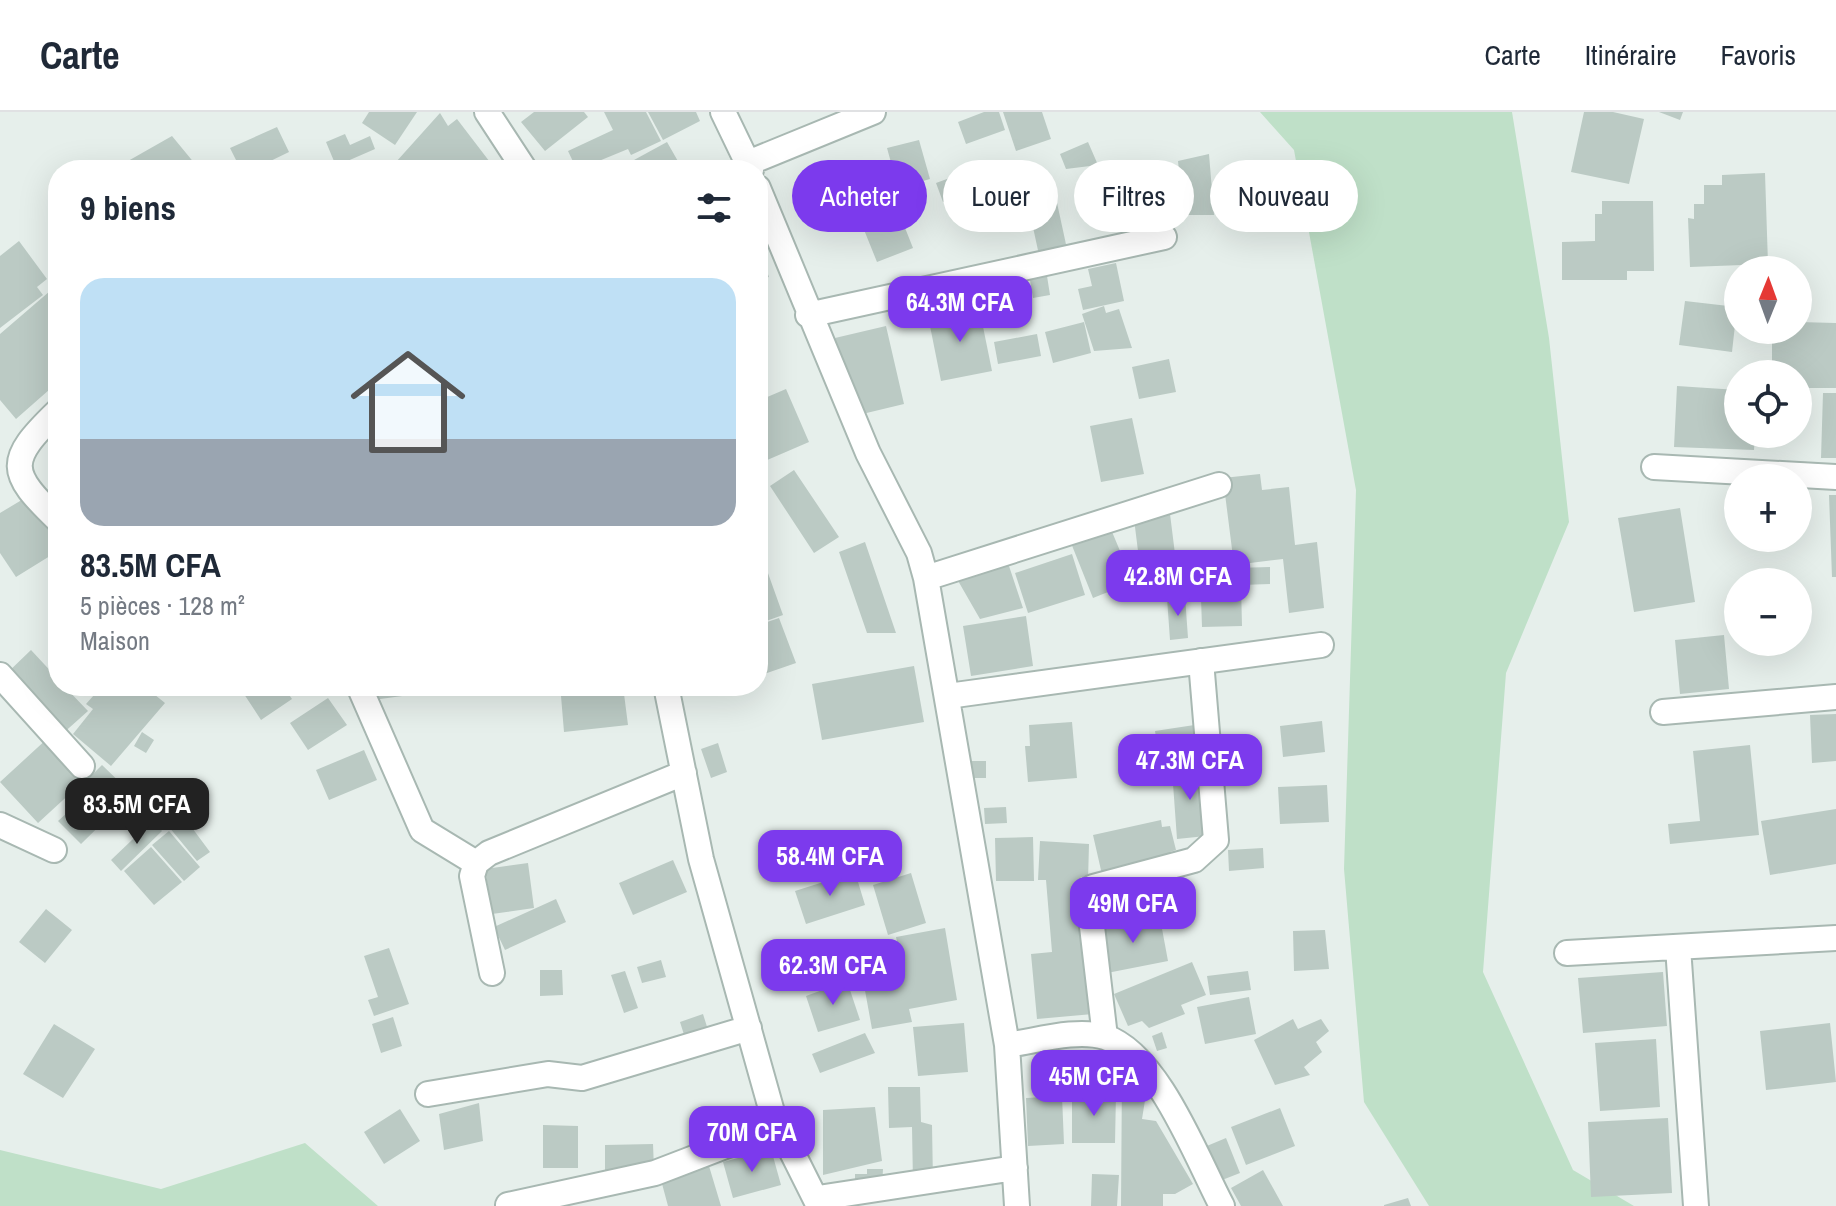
<!DOCTYPE html>
<html lang="fr">
<head>
<meta charset="utf-8">
<style>
  :root { --surface:#fff; --page:#f2f2f3; --text:#1f2937; --muted:#747a83; --line:#e0e1e3; --accent:#7c3aed }
  body { margin:0; font-family:"Archivo Narrow",sans-serif; background:var(--page); color:var(--text); height:100vh; display:flex; flex-direction:column; font-size:30px; white-space:nowrap }
  * { box-sizing:border-box; margin:0 }
  p { font-size:26px; color:var(--muted) }
  .icon { flex:none; width:44px; height:44px; fill:none; stroke:currentColor; stroke-width:2; stroke-linecap:round; stroke-linejoin:round }
  .map { position:relative; flex:1; overflow:hidden }
  .side { position:absolute; left:48px; top:48px; width:720px; height:536px; display:flex; flex-direction:column; background:var(--surface); border-radius:32px; box-shadow:0 8px 32px #0002 }
  .side>* { flex:none }
  .hud { position:absolute; left:792px; top:48px; width:760px; height:72px; display:flex; gap:16px }
  .needle { width:52px; rotate:1deg }
  .fabs { position:absolute; left:1724px; top:144px; display:grid; gap:16px }
  .fabs a { display:grid; place-items:center; width:88px; height:88px; border-radius:50%; background:var(--surface); box-shadow:0 8px 32px #0002; font-size:40px }
  .price { position:absolute; translate:-50% -68px; padding:0 18px; border-radius:16px; background:var(--accent); color:#fff; font-size:26px; line-height:52px; filter:drop-shadow(0 2px 4px #0008) }
  .price::after { content:''; position:absolute; left:50%; top:48px; width:24px; height:18px; margin-left:-12px; background:inherit; clip-path:polygon(0 0,100% 0,50% 100%) }
  .price.current { background:#222; color:#fff }
  ul { padding:0; list-style:none }
  li { display:grid; align-content:center; gap:16px; height:424px; padding:0 32px }
  li span { display:grid; place-items:center; height:248px; border-radius:24px; color:#555 }
  li>.icon { margin-inline-start:auto }
  span .icon { width:144px; height:144px; fill:#fffc; stroke-width:1 }
  li b { font-size:34px }
  h2 { display:flex; justify-content:space-between; align-items:center; height:96px; padding:0 32px; font-size:34px }
  .pill { padding:0 28px; border-radius:36px; background:var(--surface); box-shadow:0 8px 32px #0002; font-size:28px; line-height:72px }
  .pill.current { background:var(--accent); color:#fff }
  header { display:flex; align-items:center; gap:48px; box-sizing:border-box; height:112px; padding:0 40px; background:var(--surface); border-bottom:2px solid var(--line) }
  header strong { font-size:38px }
  nav { display:flex; gap:44px; margin-inline-start:auto; font-size:28px }
  .map>svg:first-child { display:block }
</style>
</head>
<body>
<header>
<strong>Carte</strong>
<nav><a>Carte</a><a>Itinéraire</a><a>Favoris</a></nav>
</header>
<div class="map">
<svg width="1836" height="1094" viewBox="0 0 1836 1094">
  <rect width="100%" height="100%" fill="#e6efeb"/>
  <!-- green -->
  <path fill="#bfe0c8" d="M1260 0H1512L1549 226 1569 410 1506 561 1483 860 1573 1058 1634 1094H1429L1364 990 1344 757 1356 378 1294 38Z
    M305 1031 378 1094H0V1038L161 1077Z"/>
  <!-- building -->
  <path fill="#bbcac4" d="M369 0H417L395 33 362 11Z
    M534 0H584L588 5 545 39 521 10Z
    M604 0H646L661 29 631 43 628 37 577 58 568 39 613 18Z
    M648 0H696L700 9 663 28Z
    M984 0H999L1005 18 966 32 958 10Z
    M1003 0H1042L1051 27 1016 39Z
    M1584 0H1613L1644 7 1629 72 1571 60Z
    M1659 0H1683L1680 8Z
    M440 1 448 14 457 7 496 58H399L396 50Z
    M277 15 289 40 252 58H241L230 36Z
    M345 22 350 33 370 24 375 37 336 54 326 30Z
    M172 24 200 58H135L128 49Z
    M919 28 930 67 898 76 887 36Z
    M667 30 683 58H640L634 48Z
    M1088 30 1098 53 1066 57 1060 42Z
    M1209 42 1214 103H1183L1178 49Z
    M985 53 992 72 943 90 936 71Z
    M1765 61 1768 152 1690 155 1688 106 1694 107V92H1704V73H1722V63Z
    M1051 63 1067 137 1039 143 1023 69Z
    M890 78 913 136 877 150 854 93Z
    M1602 89H1653L1654 159H1627V168H1562V130L1595 129V102H1602Z
    M19 129 47 167 37 175 43 183 0 216V144Z
    M758 135 769 165 758 168Z
    M1116 151 1124 189 1083 198 1078 177 1092 174 1088 157Z
    M1047 164 1050 183 1033 186 1030 168Z
    M57 173 58 270 16 307 0 288V222Z
    M1685 189 1737 195 1732 240 1679 233Z
    M1104 194 1106 201 1119 197 1132 236 1094 239 1082 202Z
    M979 195 992 259 941 269 928 204Z
    M1084 210 1091 241 1053 251 1045 220Z
    M1798 210 1836 211V276H1798V262H1772V218H1798Z
    M886 214 904 292 854 304 835 226Z
    M1037 222 1041 244 998 252 994 230Z
    M1169 247 1176 280 1139 287 1132 255Z
    M1677 274 1738 278V322H1755L1754 338 1674 335Z
    M786 277 809 330 758 352V289Z
    M1823 281H1836V346H1821Z
    M1132 306 1144 362 1101 370 1090 314Z
    M794 358 839 425 814 441 770 374Z
    M1260 362 1262 378 1289 375 1295 433 1317 430 1324 496 1289 501 1283 447 1234 453 1223 366Z
    M30 383 58 427V439L16 465 0 441V401Z
    M1829 383H1836V465H1832Z
    M1680 396 1695 490 1634 500 1618 406Z
    M1170 402 1176 450 1140 455 1134 407Z
    M1110 415 1133 470 1093 486 1071 431Z
    M865 430 896 521H867L839 440Z
    M1072 442 1085 483 1028 501 1015 461Z
    M764 450 783 503 758 512V452Z
    M1008 451 1023 496 980 507 957 467Z
    M1270 455V472L1241 473 1242 514 1202 515 1200 457Z
    M1180 459 1181 473 1162 475 1161 460Z
    M1185 484 1188 526 1170 528 1167 486Z
    M1026 504 1033 554 971 564 963 514Z
    M779 506 796 551 758 564V513Z
    M1724 523 1729 577 1680 582 1675 528Z
    M31 538 58 567V574H64L88 599 60 624 4 564Z
    M914 554 924 610 822 628 812 572Z
    M102 574 108 579 112 574H144L165 591 111 654 73 622 93 597 86 592Z
    M250 574H283L292 587 261 608 242 579Z
    M373 574H444L446 578 373 588Z
    M539 574H571V576L539 580Z
    M587 574H623L628 613 564 620 561 584 588 581Z
    M328 586 347 613 308 638 290 611Z
    M1836 602V649L1812 651 1810 603Z
    M1322 609 1325 640 1283 645 1280 614Z
    M1072 610 1077 666 1028 670 1025 634H1030L1029 613Z
    M1201 612 1206 650 1161 656 1155 619Z
    M142 620 154 628 146 641 134 634Z
    M49 625 87 666 38 711 0 670Z
    M718 631 727 660 711 666 701 637Z
    M1750 633 1759 723 1670 732 1668 712 1700 709 1693 639Z
    M364 638 377 668 329 688 316 658Z
    M970 649H986V666H970Z
    M102 653 132 682 81 732 58 709 69 699 65 694 69 686Z
    M1206 655V724L1177 727 1172 658Z
    M1327 673 1329 710 1280 712 1278 675Z
    M1006 695 1007 711 985 712 984 696Z
    M1836 697V752L1770 763 1761 709Z
    M184 705 210 740 197 749 169 715Z
    M153 708 162 719 121 759 111 748Z
    M1161 708 1162 715 1170 714 1176 738 1170 740 1173 750 1103 767 1093 723Z
    M169 719 200 755 184 769 152 733Z
    M1033 725 1034 769H996L995 726Z
    M1040 729 1089 732 1088 769 1081 765 1093 902 1037 907 1031 842 1052 840 1046 768H1038Z
    M151 735 182 770 154 793 124 759Z
    M1263 736 1264 756 1229 759 1228 738Z
    M673 748 687 780 633 803 619 771Z
    M528 751 534 796 492 802 485 757Z
    M855 760 865 793 806 812 795 779Z
    M911 761 926 811 888 823 873 773Z
    M1147 762 1158 801 1109 814 1098 776Z
    M556 787 566 810 505 838 494 815Z
    M46 797 72 818 45 851 19 830Z
    M1160 806 1168 849 1107 861 1099 817Z
    M945 816 957 888 909 897 912 910 872 917 862 862 902 855 896 825Z
    M1325 818 1329 857 1294 859 1293 819Z
    M389 836 409 892 374 904 368 888 378 885 364 844Z
    M661 848 666 865 642 871 637 855Z
    M1192 850 1206 883 1181 893 1185 902 1149 916 1142 909 1128 914 1114 882Z
    M540 858H562L563 883 540 884Z
    M625 859 638 896 624 901 611 863Z
    M1248 859 1251 878 1210 883 1207 864Z
    M1663 860 1667 914 1583 921 1578 866Z
    M847 869 860 908 818 920 806 884Z
    M1249 885 1256 922 1205 932 1197 895Z
    M703 902 709 921 686 929 680 910Z
    M393 905 402 934 381 941 372 912Z
    M1293 907 1298 917 1321 907 1329 919 1316 930 1322 940 1304 955 1310 963 1275 973 1254 928Z
    M964 911 968 960 918 964 913 915Z
    M1830 911 1836 970 1766 978 1760 919Z
    M54 912 95 937 63 986 23 962Z
    M1162 920 1167 936 1157 939 1152 924Z
    M865 921 875 941 820 961 812 942Z
    M1656 927 1660 995 1600 999 1595 931Z
    M1077 938 1093 939 1091 963 1075 961Z
    M1122 959H1135L1147 976 1142 1007 1156 1009 1193 1072 1175 1082H1163V1094H1121Z
    M888 975H920L921 1010 932 1013 933 1070 913 1071 912 1015 889 1016Z
    M1072 981H1116L1115 1031H1072Z
    M1062 984 1064 1032 1028 1034 1026 986Z
    M479 991 483 1029 444 1038 439 1002Z
    M875 995 882 1049 823 1063V998Z
    M1280 996 1295 1034 1246 1053 1231 1015Z
    M400 997 420 1029 384 1052 364 1020Z
    M1668 1006 1672 1081 1591 1085 1588 1010Z
    M543 1013 578 1014V1056H543Z
    M1226 1026 1240 1061 1217 1070 1202 1036Z
    M653 1032 654 1057 605 1058V1033Z
    M771 1037 781 1073 733 1086 723 1050Z
    M709 1054 721 1094H668L661 1068Z
    M867 1057H883L882 1075 855 1074V1062H867Z
    M1263 1058 1283 1094H1241L1231 1076Z
    M1092 1062 1119 1063 1117 1094H1091Z
    M1408 1086 1411 1094H1384V1093Z"/>
  <g fill="none" stroke-linecap="round" stroke-linejoin="round">
    <!-- minor casing -->
    <g stroke="#a8b8b2" stroke-width="28">
      <path id="minor" d="M487 0 525 58
        M723 0 751 58
        M748 51 873 0
        M758 76 868 341 919 441 926 466 1007 933 1017 1094
        M808 203 1164 125
        M58 299C6 349 8 360 58 408
        M1654 355 1836 365
        M926 466 1219 373
        M0 563 82 654
        M359 574 422 718 476 751
        M666 574 701 747 772 1000 819 1094
        M948 584 1321 533
        M1663 600 1836 585
        M0 713 54 738
        M1678 835 1696 1094
        M1567 841 1836 826
        M492 861 472 764 476 751 489 741 684 661
        M1105 925 1089 789 1093 775 1194 748 1216 728 1201 549
        M1007 933C1036 929 1077 916 1105 925 1158 942 1197 1047 1222 1094
        M428 982 548 962 582 966 749 916
        M818 1086 1015 1056
        M508 1093 655 1061 780 1013"/>
    </g>
    <!-- minor -->
    <use href="#minor" stroke="#fff" stroke-width="24"/>
  </g>
</svg>
<div class="fabs">
<a><svg class="needle" viewBox="-14 -14 28 28"><path d="M0-13l5 13h-10z" fill="#e53935"/><path d="M0 13l5-13h-10z" fill="#747a83"/></svg></a>
<a><svg class="icon" aria-label="locate" viewBox="0 0 24 24"><circle cx="12" cy="12" r="6"/><path d="M12 2v4M12 18v4M2 12h4M18 12h4"/></svg></a>
<a>+</a>
<a>−</a>
</div>
<b class="price" style="left:960px;top:232px">64.3M CFA</b>
<b class="price" style="left:1178px;top:506px">42.8M CFA</b>
<b class="price" style="left:1190px;top:690px">47.3M CFA</b>
<b class="price current" style="left:137px;top:734px">83.5M CFA</b>
<b class="price" style="left:830px;top:786px">58.4M CFA</b>
<b class="price" style="left:1133px;top:833px">49M CFA</b>
<b class="price" style="left:833px;top:895px">62.3M CFA</b>
<b class="price" style="left:1094px;top:1006px">45M CFA</b>
<b class="price" style="left:752px;top:1062px">70M CFA</b>
<div class="hud">
<a class="pill current">Acheter</a>
<a class="pill">Louer</a>
<a class="pill">Filtres</a>
<a class="pill">Nouveau</a>
</div>
<section class="side">
<h2>9 biens<svg class="icon" aria-label="filters" viewBox="0 0 24 24"><path d="M4 7h16M4 17h16"/><circle cx="9" cy="7" r="2"/><circle cx="15" cy="17" r="2"/></svg></h2>
<ul>
<li><span style="background:linear-gradient(#bfe0f5 65%,#9aa5b1 0)"><svg class="icon" aria-label="home" viewBox="0 0 24 24"><path d="M3 11l9-7 9 7M6 9v11h12V9"/></svg></span><div><b>83.5M CFA</b><p>5 pièces · 128 m²</p><p>Maison</p></div></li>
</ul>
</section>
</div>
</body>
</html>
